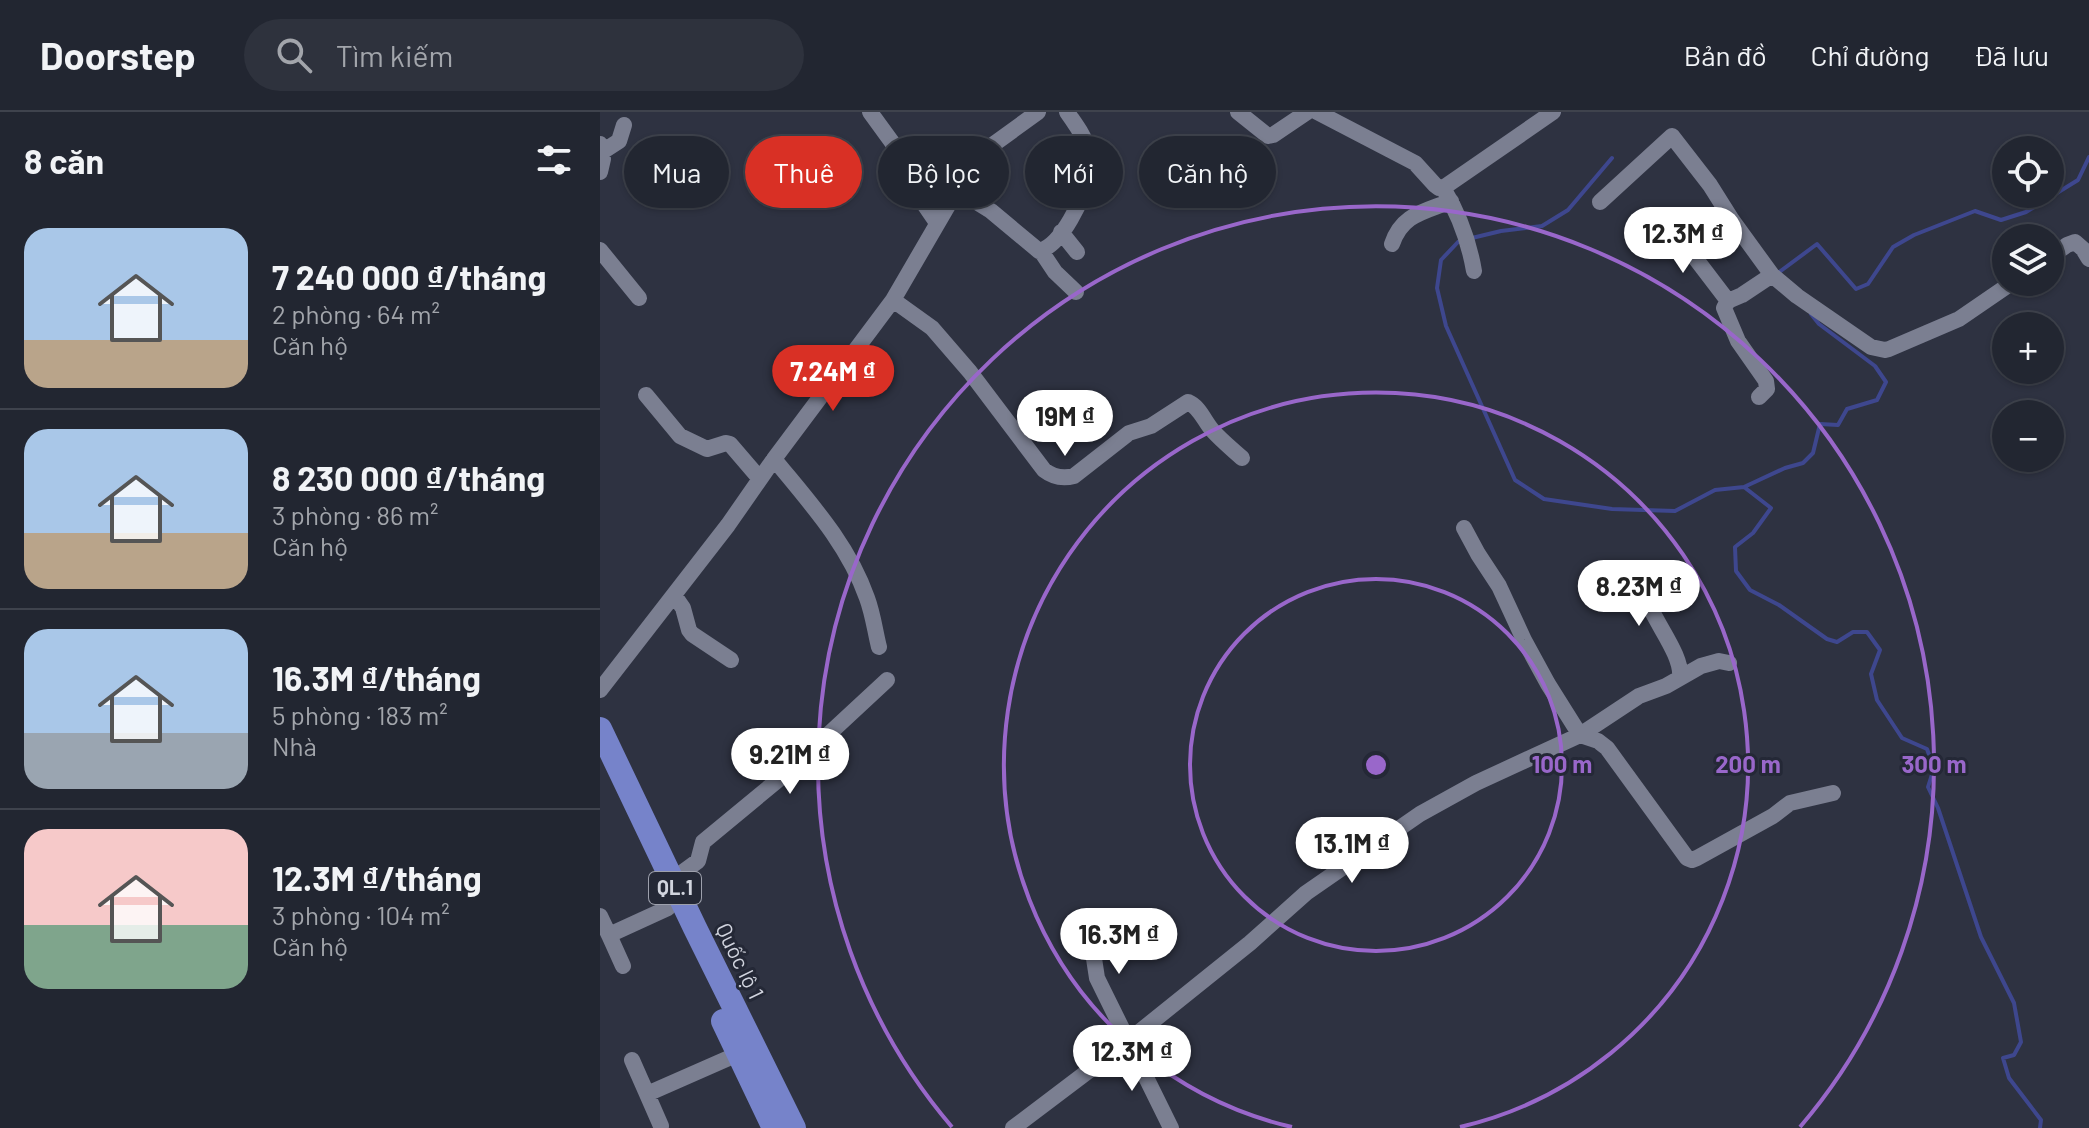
<!DOCTYPE html>
<html lang="vi">
<head>
<meta charset="utf-8">
<style>
  :root { --surface:#222631; --page:#2e323d; --text:#f1f3f6; --muted:#a2a5ab; --line:#3f434d; --accent:#d93025 }
  body { margin:0; font-family:Barlow,sans-serif; background:var(--page); color:var(--text); height:100vh; display:flex; flex-direction:column; font-size:30px; white-space:nowrap }
  * { box-sizing:border-box; margin:0 }
  p { font-size:26px; color:var(--muted) }
  .icon { flex:none; width:44px; height:44px; fill:none; stroke:currentColor; stroke-width:2; stroke-linecap:round; stroke-linejoin:round }
  .map { position:relative; flex:1; overflow:hidden }
  .panel { display:flex; flex-direction:column; background:var(--surface); width:600px }
  .panel>* { flex:none }
  .top-card { position:absolute; left:24px; top:24px; width:760px; height:72px; display:flex; gap:16px }
  .controls { position:absolute; left:1392px; top:24px; display:grid; gap:16px }
  .controls a { display:grid; place-items:center; width:72px; height:72px; border-radius:50%; background:var(--surface); box-shadow:0 2px 6px #0004,0 0 0 2px var(--line); font-size:40px }
  .price { position:absolute; translate:-50% -68px; padding:0 18px; border-radius:28px; background:#fff; color:#222; font-size:26px; line-height:52px; filter:drop-shadow(0 2px 4px #0008) }
  .price::after { content:''; position:absolute; left:50%; top:48px; width:24px; height:18px; margin-left:-12px; background:inherit; clip-path:polygon(0 0,100% 0,50% 100%) }
  .price.active { background:var(--accent); color:#fff }
  ul { padding:0; list-style:none }
  li { display:flex; align-items:center; gap:24px; height:200px; padding:0 24px }
  li+li { border-top:2px solid var(--line) }
  li span { display:grid; place-items:center; flex:none; width:224px; height:160px; border-radius:24px; color:#555 }
  li>.icon { margin-inline-start:auto }
  span .icon { width:96px; height:96px; fill:#fffc; stroke-width:1 }
  li b { font-size:34px }
  h2 { display:flex; justify-content:space-between; align-items:center; height:96px; padding:0 24px; font-size:34px }
  .chip { padding:0 28px; border-radius:36px; background:var(--surface); box-shadow:0 2px 6px #0004,0 0 0 2px var(--line); font-size:28px; line-height:72px }
  .chip.active { background:var(--accent); color:#fff }
  header { display:flex; align-items:center; gap:48px; box-sizing:border-box; height:112px; padding:0 40px; background:var(--surface); border-bottom:2px solid var(--line) }
  header strong { font-size:38px }
  nav { display:flex; gap:44px; margin-inline-start:auto; font-size:28px }
  .search { width:560px; height:72px; background:var(--page); display:flex; align-items:center; gap:20px; box-sizing:border-box; padding:0 28px; border-radius:44px; color:var(--muted); font-size:30px }
  main { display:flex; flex:1; min-height:0 }
  .map>svg:first-child { display:block }
</style>
</head>
<body>
<header>
<strong>Doorstep</strong>
<div class="search"><svg class="icon" aria-label="search" viewBox="0 0 24 24"><circle cx="10" cy="10" r="6"/><path d="M15 15l6 6"/></svg>Tìm kiếm</div>
<nav><a>Bản đồ</a><a>Chỉ đường</a><a>Đã lưu</a></nav>
</header>
<main>
<section class="panel">
<h2>8 căn<svg class="icon" aria-label="filters" viewBox="0 0 24 24"><path d="M4 7h16M4 17h16"/><circle cx="9" cy="7" r="2"/><circle cx="15" cy="17" r="2"/></svg></h2>
<ul>
<li><span style="background:linear-gradient(#a9c7e8 70%,#b9a48a 0)"><svg class="icon" aria-label="home" viewBox="0 0 24 24"><path d="M3 11l9-7 9 7M6 9v11h12V9"/></svg></span><div><b>7 240 000 ₫/tháng</b><p>2 phòng · 64 m²</p><p>Căn hộ</p></div></li>
<li><span style="background:linear-gradient(#a9c7e8 65%,#b9a48a 0)"><svg class="icon" aria-label="home" viewBox="0 0 24 24"><path d="M3 11l9-7 9 7M6 9v11h12V9"/></svg></span><div><b>8 230 000 ₫/tháng</b><p>3 phòng · 86 m²</p><p>Căn hộ</p></div></li>
<li><span style="background:linear-gradient(#a9c7e8 65%,#9aa5b1 0)"><svg class="icon" aria-label="home" viewBox="0 0 24 24"><path d="M3 11l9-7 9 7M6 9v11h12V9"/></svg></span><div><b>16.3M ₫/tháng</b><p>5 phòng · 183 m²</p><p>Nhà</p></div></li>
<li><span style="background:linear-gradient(#f6c9c9 60%,#7fa58c 0)"><svg class="icon" aria-label="home" viewBox="0 0 24 24"><path d="M3 11l9-7 9 7M6 9v11h12V9"/></svg></span><div><b>12.3M ₫/tháng</b><p>3 phòng · 104 m²</p><p>Căn hộ</p></div></li>
</ul>
</section>
<div class="map">
<svg width="1489" height="1016" viewBox="0 0 1489 1016">
  <rect width="100%" height="100%" fill="#2e3241"/>
  <g fill="none" stroke-linecap="round" stroke-linejoin="round">
    <!-- stream -->
    <path stroke="#3e478e" stroke-width="4" d="M872 126 901 119 942 114 968 98 1012 46
      M864 128 858 130 841 148 837 176 846 214 915 368 944 387 1012 397 1075 399 1115 378 1144 375 1171 396 1153 421 1135 435 1136 459 1150 478 1179 493 1227 527 1237 530 1253 520H1267L1280 538 1271 562 1277 588 1302 626 1327 637 1334 656 1328 675 1338 696 1381 825 1414 891 1421 930 1414 943 1403 946 1409 966 1441 1008 1440 1016
      M1178 161 1217 132 1256 177 1268 172 1293 135 1314 123 1375 99 1401 108 1426 100 1478 68 1489 45
      M1144 375 1185 356 1203 351 1213 341 1220 312 1238 313 1247 297 1277 288 1286 270 1275 254 1219 212 1211 202"/>
    <!-- minor -->
    <path stroke="#7b7f91" stroke-width="16" d="M270 0 294 33 311 73 337 111
      M638 0 668 24 673 23 707 0
      M717 0 815 51 835 73 839 76H843L953 0
      M0 32 3 47 0 60
      M2 40 19 29 24 13
      M843 76C859 102 869 130 874 159
      M357 78 391 99 439 139C462 133 484 86 488 63 490 56 489 46 488 38 485 24 475 12 467 0
      M1000 90 1072 24 1110 73 1132 108 1172 163
      M1070 113 1128 189
      M461 120 477 140
      M792 132C802 102 824 100 851 89
      M0 138 39 186
      M441 139 455 160 476 180
      M1450 145 1467 133 1475 130 1483 137 1489 147
      M293 188 332 216 370 260 444 358C453 365 462 367 474 364L529 321 551 314 588 290C600 295 604 309 613 319 622 329 632 337 642 346
      M46 283 80 324 107 337 126 331 130 332 160 367
      M1159 285 1167 277 1166 269 1138 229 1124 196 1128 189 1142 183 1172 163 1197 184 1271 235 1285 238 1289 237 1359 207 1413 170
      M174 347C210 391 248 432 267 486 273 502 275 519 279 535
      M864 416 878 442 899 474 924 528 948 572 980 623 998 629 1007 636 1087 746 1092 748 1097 746 1173 704 1190 691 1233 681
      M1045 468C1045 470 1045 480 1045 481 1050 506 1083 541 1080 566
      M74 483 83 496 89 518 92 522 131 548
      M0 578 128 413 174 347 293 188 357 78 378 46 387 37 438 0
      M72 768 98 749 103 730 190 658 287 568
      M0 804 9 823 68 796
      M482 812 493 840 497 866 571 1016
      M9 823 23 854
      M32 948 47 982 138 942
      M47 982 61 1014
      M413 1016 528 929 650 831 706 781 820 702 876 671 980 623 1039 584 1066 574 1101 554 1119 549 1129 551"/>
    <!-- highway -->
    <path stroke="#7683ca" stroke-width="24" d="M0 617 95 816 194 1016
      M123 909 174 1016"/>
  </g>
  <!-- distance rings -->
  <g fill="none" stroke="#9967ca" stroke-width="4">
    <circle cx="776" cy="653" r="186"/>
    <path d="M692 1015A372 372 0 1 1 860 1015"/>
    <path d="M352 1015A558 558 0 1 1 1200 1015"/>
  </g>
  <g text-anchor="middle" stroke-width="6" stroke-linejoin="round" paint-order="stroke">
    <!-- shield labels -->
    <rect fill="#242836" stroke="#9da0ac" stroke-width="2" x="49" y="760" width="52" height="32" rx="6"/>
    <g font-size="20" font-weight="bold" fill="#d1d4de">
      <text x="75" y="783">QL.1</text>
    </g>
    <!-- street labels -->
    <g font-size="22" fill="#d1d4de" stroke="#242836">
      <text transform="translate(140 849) rotate(64)" y="8">Quốc lộ 1</text>
    </g>
  </g>
  <circle cx="776" cy="653" r="12" fill="#9967ca" stroke="#242836" stroke-width="4"/>
  <g font-size="24" text-anchor="middle" font-weight="bold" fill="#9967ca" stroke="#242836" stroke-width="6" stroke-linejoin="round" paint-order="stroke">
    <text x="962" y="661">100 m</text>
    <text x="1148" y="661">200 m</text>
    <text x="1334" y="661">300 m</text>
  </g>
</svg>
<div class="controls">
<a><svg class="icon" aria-label="locate" viewBox="0 0 24 24"><circle cx="12" cy="12" r="6"/><path d="M12 2v4M12 18v4M2 12h4M18 12h4"/></svg></a>
<a><svg class="icon" aria-label="layers" viewBox="0 0 24 24"><path d="M12 4l9 5-9 5-9-5zM3 14l9 5 9-5"/></svg></a>
<a>+</a>
<a>−</a>
</div>
<b class="price" style="left:1083px;top:163px">12.3M ₫</b>
<b class="price active" style="left:233px;top:301px">7.24M ₫</b>
<b class="price" style="left:465px;top:346px">19M ₫</b>
<b class="price" style="left:1039px;top:516px">8.23M ₫</b>
<b class="price" style="left:190px;top:684px">9.21M ₫</b>
<b class="price" style="left:752px;top:773px">13.1M ₫</b>
<b class="price" style="left:519px;top:864px">16.3M ₫</b>
<b class="price" style="left:532px;top:981px">12.3M ₫</b>
<div class="top-card">
<a class="chip">Mua</a>
<a class="chip active">Thuê</a>
<a class="chip">Bộ lọc</a>
<a class="chip">Mới</a>
<a class="chip">Căn hộ</a>
</div>
</div>
</main>
</body>
</html>
